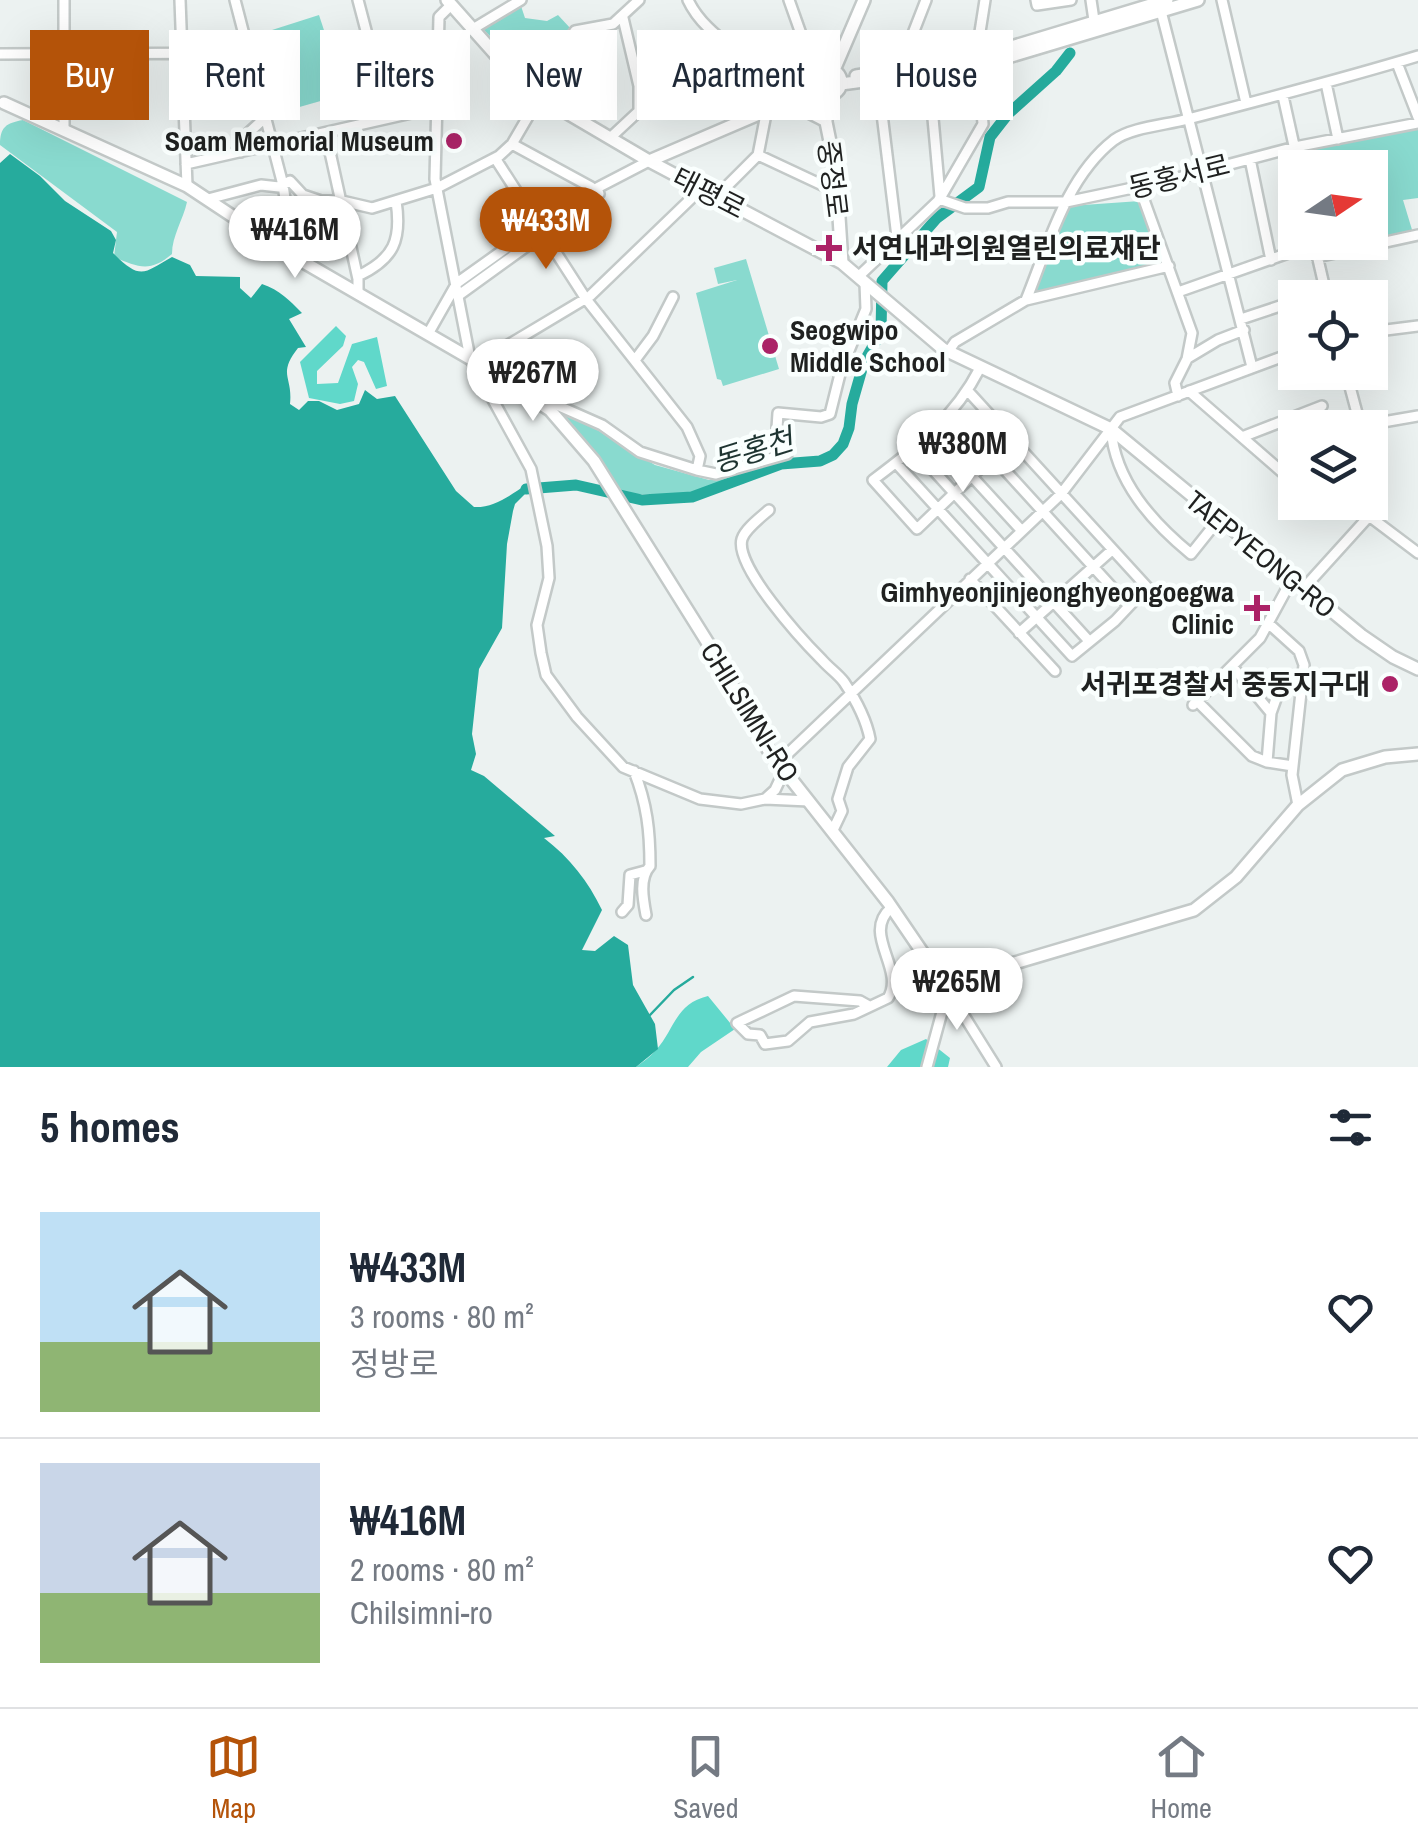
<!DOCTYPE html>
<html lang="en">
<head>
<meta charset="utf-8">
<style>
  :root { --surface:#fff; --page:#f2f2f3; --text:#1f2937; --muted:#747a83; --line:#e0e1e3; --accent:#b45309 }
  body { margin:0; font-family:"Archivo Narrow","Noto Sans KR",sans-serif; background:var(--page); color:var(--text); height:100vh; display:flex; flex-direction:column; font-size:38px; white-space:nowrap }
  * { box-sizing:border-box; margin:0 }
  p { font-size:32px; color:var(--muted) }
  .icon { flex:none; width:55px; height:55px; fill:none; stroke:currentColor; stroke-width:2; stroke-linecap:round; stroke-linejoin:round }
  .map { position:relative; height:1067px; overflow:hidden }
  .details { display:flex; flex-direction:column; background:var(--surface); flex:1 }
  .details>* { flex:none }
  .guide { position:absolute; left:30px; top:30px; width:1360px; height:90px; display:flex; gap:20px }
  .needle { width:65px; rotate:77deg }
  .buttons { position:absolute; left:1278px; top:150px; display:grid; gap:20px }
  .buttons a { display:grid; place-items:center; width:110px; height:110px; border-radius:0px; background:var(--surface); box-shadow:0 10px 40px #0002; font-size:50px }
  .price { position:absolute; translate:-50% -85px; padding:0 22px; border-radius:35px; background:#fff; color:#222; font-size:32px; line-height:65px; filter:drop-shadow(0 2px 5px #0008) }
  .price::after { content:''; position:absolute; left:50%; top:60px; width:30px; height:22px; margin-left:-15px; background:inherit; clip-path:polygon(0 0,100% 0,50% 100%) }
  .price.active { background:var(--accent); color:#fff }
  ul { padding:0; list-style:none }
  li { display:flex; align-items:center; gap:30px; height:250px; padding:0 40px }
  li+li { border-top:2px solid var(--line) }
  li span { display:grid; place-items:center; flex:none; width:280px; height:200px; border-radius:0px; color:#555 }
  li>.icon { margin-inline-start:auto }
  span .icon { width:120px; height:120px; fill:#fffc; stroke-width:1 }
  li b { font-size:42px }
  h2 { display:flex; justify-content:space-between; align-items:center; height:120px; padding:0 40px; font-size:42px }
  .tag { padding:0 35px; border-radius:0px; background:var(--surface); box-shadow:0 10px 40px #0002; font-size:35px; line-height:90px }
  .tag.active { background:var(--accent); color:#fff }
  .menu { display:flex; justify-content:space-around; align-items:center; height:140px; border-top:2px solid var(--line); background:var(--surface); font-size:28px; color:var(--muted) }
  .menu a { display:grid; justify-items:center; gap:5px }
  .menu .active { color:var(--accent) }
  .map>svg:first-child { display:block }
</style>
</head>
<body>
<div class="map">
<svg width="1418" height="1067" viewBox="0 0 1418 1067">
  <rect width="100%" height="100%" fill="#ecf2f1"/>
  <!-- green -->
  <path fill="#89dacf" d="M521 6 525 18 547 21 558 15 571 29 540 69 537 84 482 28Z
    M319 15 345 94 296 108 288 104 267 38 272 30Z
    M23 120 187 202C183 220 172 236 172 254 150 273 138 267 114 257L117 232 0 145C0 127 6 123 23 120Z
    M1418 127V198L1403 200 1413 233 1340 250 1338 243 1370 242V168L1318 167 1313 149Z
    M1140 201 1165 263 1035 293 1069 206Z
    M746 259 779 369 723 386 721 380 717 379 696 293 737 280 718 284 714 268Z
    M548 400 655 465 709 480 774 466 695 494H618Z"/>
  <!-- forest -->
  <path fill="#60d8ca" d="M336 326 346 336 343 346 317 371V384L338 383 352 344 377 337 387 386 376 389 364 362 358 360 352 367 358 384 354 401 340 404 309 398 300 362Z
    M708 996 735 1029 701 1052 688 1067H636C643 1062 651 1056 656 1050 675 1029 675 1004 708 996Z
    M926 1039 950 1058 948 1067H887L901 1050Z"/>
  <!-- water -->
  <path fill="#26ab9d" d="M10 154 40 176 65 201 111 231 116 240 113 253C142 282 144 272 172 257L190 265 196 276 240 277V288L251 298 262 284C280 290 289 300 302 313L289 319 306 347 298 348C277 375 293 376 290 404L299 410 308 401H319L337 410 359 404 365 390 377 399 395 396 456 491 474 507C494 508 511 495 527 484L531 488 515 504 513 511 507 544 502 628 479 669 472 734 476 754 471 770 484 776 555 836 544 838C570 858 588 881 602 910L582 950 595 951 614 936 628 945 633 985 655 1024 658 1049 636 1067H0V163Z"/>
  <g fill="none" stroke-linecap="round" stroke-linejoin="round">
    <!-- stream -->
    <path stroke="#26ab9d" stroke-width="2.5" d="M650 1015 674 990 693 977"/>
    <!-- river -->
    <path stroke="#26ab9d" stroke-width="11" d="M526 489 576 485 642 500 692 497 781 464 820 461 833 455 843 444 849 428 852 404 864 362 881 332 882 281 937 218 979 187 990 137 1008 114 1056 71 1070 53"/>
    <!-- minor casing -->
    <g stroke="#c3c9c8" stroke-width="14">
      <path id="minor" d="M180 0 187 186
        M235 0 283 185 292 246 288 253
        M358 0 389 118
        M688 0C708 43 763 58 782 103
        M789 0 816 76
        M1036 0 1037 5 1071 0
        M1091 0 1095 27
        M1222 0 1246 103
        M451 5 439 17 435 179 470 358 531 469 547 546 549 578 537 625 541 653 546 675 577 717 623 767 700 799 741 804 765 799 809 801
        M1162 6 1161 11 1252 367
        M623 18 639 86V111
        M471 30 521 0
        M370 46 404 39 439 38
        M0 54 249 53
        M1397 63 1418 117
        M898 72 926 0
        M929 74 940 196
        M878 81 897 237
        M1326 83 1338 139
        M1283 96 1299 168
        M787 102 826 122
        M64 130V0
        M326 134 358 279V294
        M610 138 639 111 688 107 767 109 758 155 716 197
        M512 144 591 187
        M241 152 244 137 267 116
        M758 155 837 192
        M495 158 586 299 687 427 700 456 697 470
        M1250 159 1271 260
        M186 164 438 107
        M1139 186 1192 333 1187 359 1175 383 1178 396
        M208 199 261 185 279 187 290 181 303 195 321 201H342L372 208 437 188 499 156 512 144 540 96 541 80 575 31 613 24 639 0
        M939 199 965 208H988L1008 202H1066L1166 181 1295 147 1418 123
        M1317 255 1327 298
        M1317 257 1418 235
        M358 276C394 259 402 240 396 201
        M858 277 939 200 983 124 977 51 985 0
        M1178 292 1314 244
        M459 295 599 194 597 188 649 161
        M1303 298 1325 290
        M1026 300C1048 246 1066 177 1114 140 1132 127 1167 125 1188 119 1265 99 1342 79 1418 56
        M1241 319 1295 301
        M1370 332 1418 326
        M428 334 457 283 590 188
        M948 352 955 342 1026 300 1169 266
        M1188 358 1218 340 1244 330
        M635 360 653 336 673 297
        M478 363 590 296 701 189
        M980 368C955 417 916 448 873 480L917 529 992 457
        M1346 372 1361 428
        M1189 391 1282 472
        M534 395 602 425 640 452 697 470 716 474 787 454 789 443 777 428 778 413 821 417 830 414 841 370 866 309 865 283
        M952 412 1129 606
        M1360 426 1418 416
        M1111 429C1115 481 1152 522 1191 554L1219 519
        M933 434 1022 531
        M1242 437 1322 406
        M914 449 1089 641
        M896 463 1072 656 1115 621 1147 587 967 390
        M769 510C761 517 745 529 742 539 734 566 803 641 822 660 829 668 838 674 844 682 856 700 866 718 870 739L848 767 838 799 842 811 833 830
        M1369 516 1418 553
        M970 579 1055 671
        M1304 588 1381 503 1370 463
        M1268 623 1299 651 1304 665 1292 775 1298 805
        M1019 633 1112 550
        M1232 666 1271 713
        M1197 701 1252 756 1267 762 1293 766
        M1193 705 1260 638 1292 579
        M1267 762 1271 713 1282 682
        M778 763 1061 494 1120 417 1295 352
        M634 771C647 804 650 831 650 866 639 878 643 899 646 915
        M765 799 775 790 784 771
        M622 912 628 905 630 875 645 871
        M948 990 996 1067
        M869 1006 860 1001 794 996 737 1023 748 1034 760 1035 765 1044 788 1041 810 1022 854 1014 888 998C906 969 861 934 891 908
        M927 1067 948 990"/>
    </g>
    <!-- major casing -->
    <g stroke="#c3c9c8" stroke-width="16">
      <path id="major" d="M447 0 521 83 547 101 649 161 842 263 943 349 1111 429 1361 635 1393 657 1418 669
        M815 82a13 13 0 1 1 26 0a13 13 0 1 1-26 0Z
        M834 70 864 0
        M856 76 978 57 1167 0
        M841 84 978 66 1198 0
        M826 95V122L836 171 842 263
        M4 103 187 186 288 253 478 363 550 410 594 461 711 648 769 751 888 902 948 990 957 980 1194 910 1236 877 1298 805 1342 770 1385 757 1418 754
        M649 161 817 89"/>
    </g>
    <!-- minor -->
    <use href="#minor" stroke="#fff" stroke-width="9"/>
    <!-- major -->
    <use href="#major" stroke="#fff" stroke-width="11"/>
  </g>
  <!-- markers -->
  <g fill="#ab2367" stroke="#fafffe" stroke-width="4">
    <circle cx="454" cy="141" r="10"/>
    <path d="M824 233h10v10h10v10h-10v10h-10v-10h-10v-10h10z"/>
    <circle cx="770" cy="346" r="10"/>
    <path d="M1252 593h10v10h10v10h-10v10h-10v-10h-10v-10h10z"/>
    <circle cx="1390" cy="684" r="10"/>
  </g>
  <g text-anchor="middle" stroke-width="9" stroke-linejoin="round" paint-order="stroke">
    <!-- poi labels -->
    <g font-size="28" font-weight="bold" fill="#1f2120" stroke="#fafffe" text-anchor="end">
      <text x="434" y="151">Soam Memorial Museum</text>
      <text x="852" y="258" text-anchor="start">서연내과의원열린의료재단</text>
      <text x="790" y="340" text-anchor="start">Seogwipo<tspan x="790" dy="32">Middle School</tspan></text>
      <text x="1234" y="602">Gimhyeonjinjeonghyeongoegwa<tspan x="1234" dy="32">Clinic</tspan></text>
      <text x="1370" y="694">서귀포경찰서 중동지구대</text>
    </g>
    <!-- street labels -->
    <g font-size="28" fill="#1f2120" stroke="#fafffe">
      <text transform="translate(1179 176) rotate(-14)" y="10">동홍서로</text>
      <text transform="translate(833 179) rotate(83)" y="10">중정로</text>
      <text transform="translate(709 193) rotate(27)" y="10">태평로</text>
      <text transform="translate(1261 554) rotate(39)" y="10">TAEPYEONG-RO</text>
      <text transform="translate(750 712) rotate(58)" y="10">CHILSIMNI-RO</text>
    </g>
    <!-- water labels -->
    <g font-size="30" font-style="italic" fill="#1e3431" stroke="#fafffe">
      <text transform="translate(753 451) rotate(-17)" y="10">동홍천</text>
    </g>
  </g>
</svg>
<div class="buttons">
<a><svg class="needle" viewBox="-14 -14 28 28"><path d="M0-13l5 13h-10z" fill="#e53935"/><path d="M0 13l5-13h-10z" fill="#747a83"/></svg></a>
<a><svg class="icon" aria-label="locate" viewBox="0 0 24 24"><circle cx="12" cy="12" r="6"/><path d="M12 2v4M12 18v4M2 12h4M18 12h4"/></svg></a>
<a><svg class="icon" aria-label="layers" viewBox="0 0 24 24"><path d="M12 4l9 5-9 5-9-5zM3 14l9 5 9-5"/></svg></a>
</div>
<b class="price active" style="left:546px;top:272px">₩433M</b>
<b class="price" style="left:295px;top:281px">₩416M</b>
<b class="price" style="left:533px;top:424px">₩267M</b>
<b class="price" style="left:963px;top:495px">₩380M</b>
<b class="price" style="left:957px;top:1033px">₩265M</b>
<div class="guide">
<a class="tag active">Buy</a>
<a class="tag">Rent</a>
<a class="tag">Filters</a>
<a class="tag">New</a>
<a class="tag">Apartment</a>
<a class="tag">House</a>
</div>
</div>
<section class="details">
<h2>5 homes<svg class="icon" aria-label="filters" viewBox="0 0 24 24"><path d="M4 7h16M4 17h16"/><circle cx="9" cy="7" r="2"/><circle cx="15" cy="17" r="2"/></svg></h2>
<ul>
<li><span style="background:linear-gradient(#bfe0f5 65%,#8fb573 0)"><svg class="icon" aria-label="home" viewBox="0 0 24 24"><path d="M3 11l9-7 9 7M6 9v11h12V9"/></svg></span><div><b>₩433M</b><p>3 rooms · 80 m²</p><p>정방로</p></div><svg class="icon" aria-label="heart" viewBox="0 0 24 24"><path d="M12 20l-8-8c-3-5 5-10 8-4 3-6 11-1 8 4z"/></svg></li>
<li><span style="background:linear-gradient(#c9d6e8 65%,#8fb573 0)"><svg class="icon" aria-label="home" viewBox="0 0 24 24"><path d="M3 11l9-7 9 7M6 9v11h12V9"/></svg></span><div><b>₩416M</b><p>2 rooms · 80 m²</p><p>Chilsimni-ro</p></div><svg class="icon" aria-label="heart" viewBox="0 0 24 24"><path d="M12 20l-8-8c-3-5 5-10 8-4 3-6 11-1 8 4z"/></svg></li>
</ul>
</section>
<nav class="menu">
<a class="active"><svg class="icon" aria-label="map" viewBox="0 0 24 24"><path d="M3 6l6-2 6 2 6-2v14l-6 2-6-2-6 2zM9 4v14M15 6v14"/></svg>Map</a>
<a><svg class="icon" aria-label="saved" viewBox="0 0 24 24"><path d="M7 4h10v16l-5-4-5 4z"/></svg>Saved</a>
<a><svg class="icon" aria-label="home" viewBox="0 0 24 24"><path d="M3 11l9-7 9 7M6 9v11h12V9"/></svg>Home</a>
</nav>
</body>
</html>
